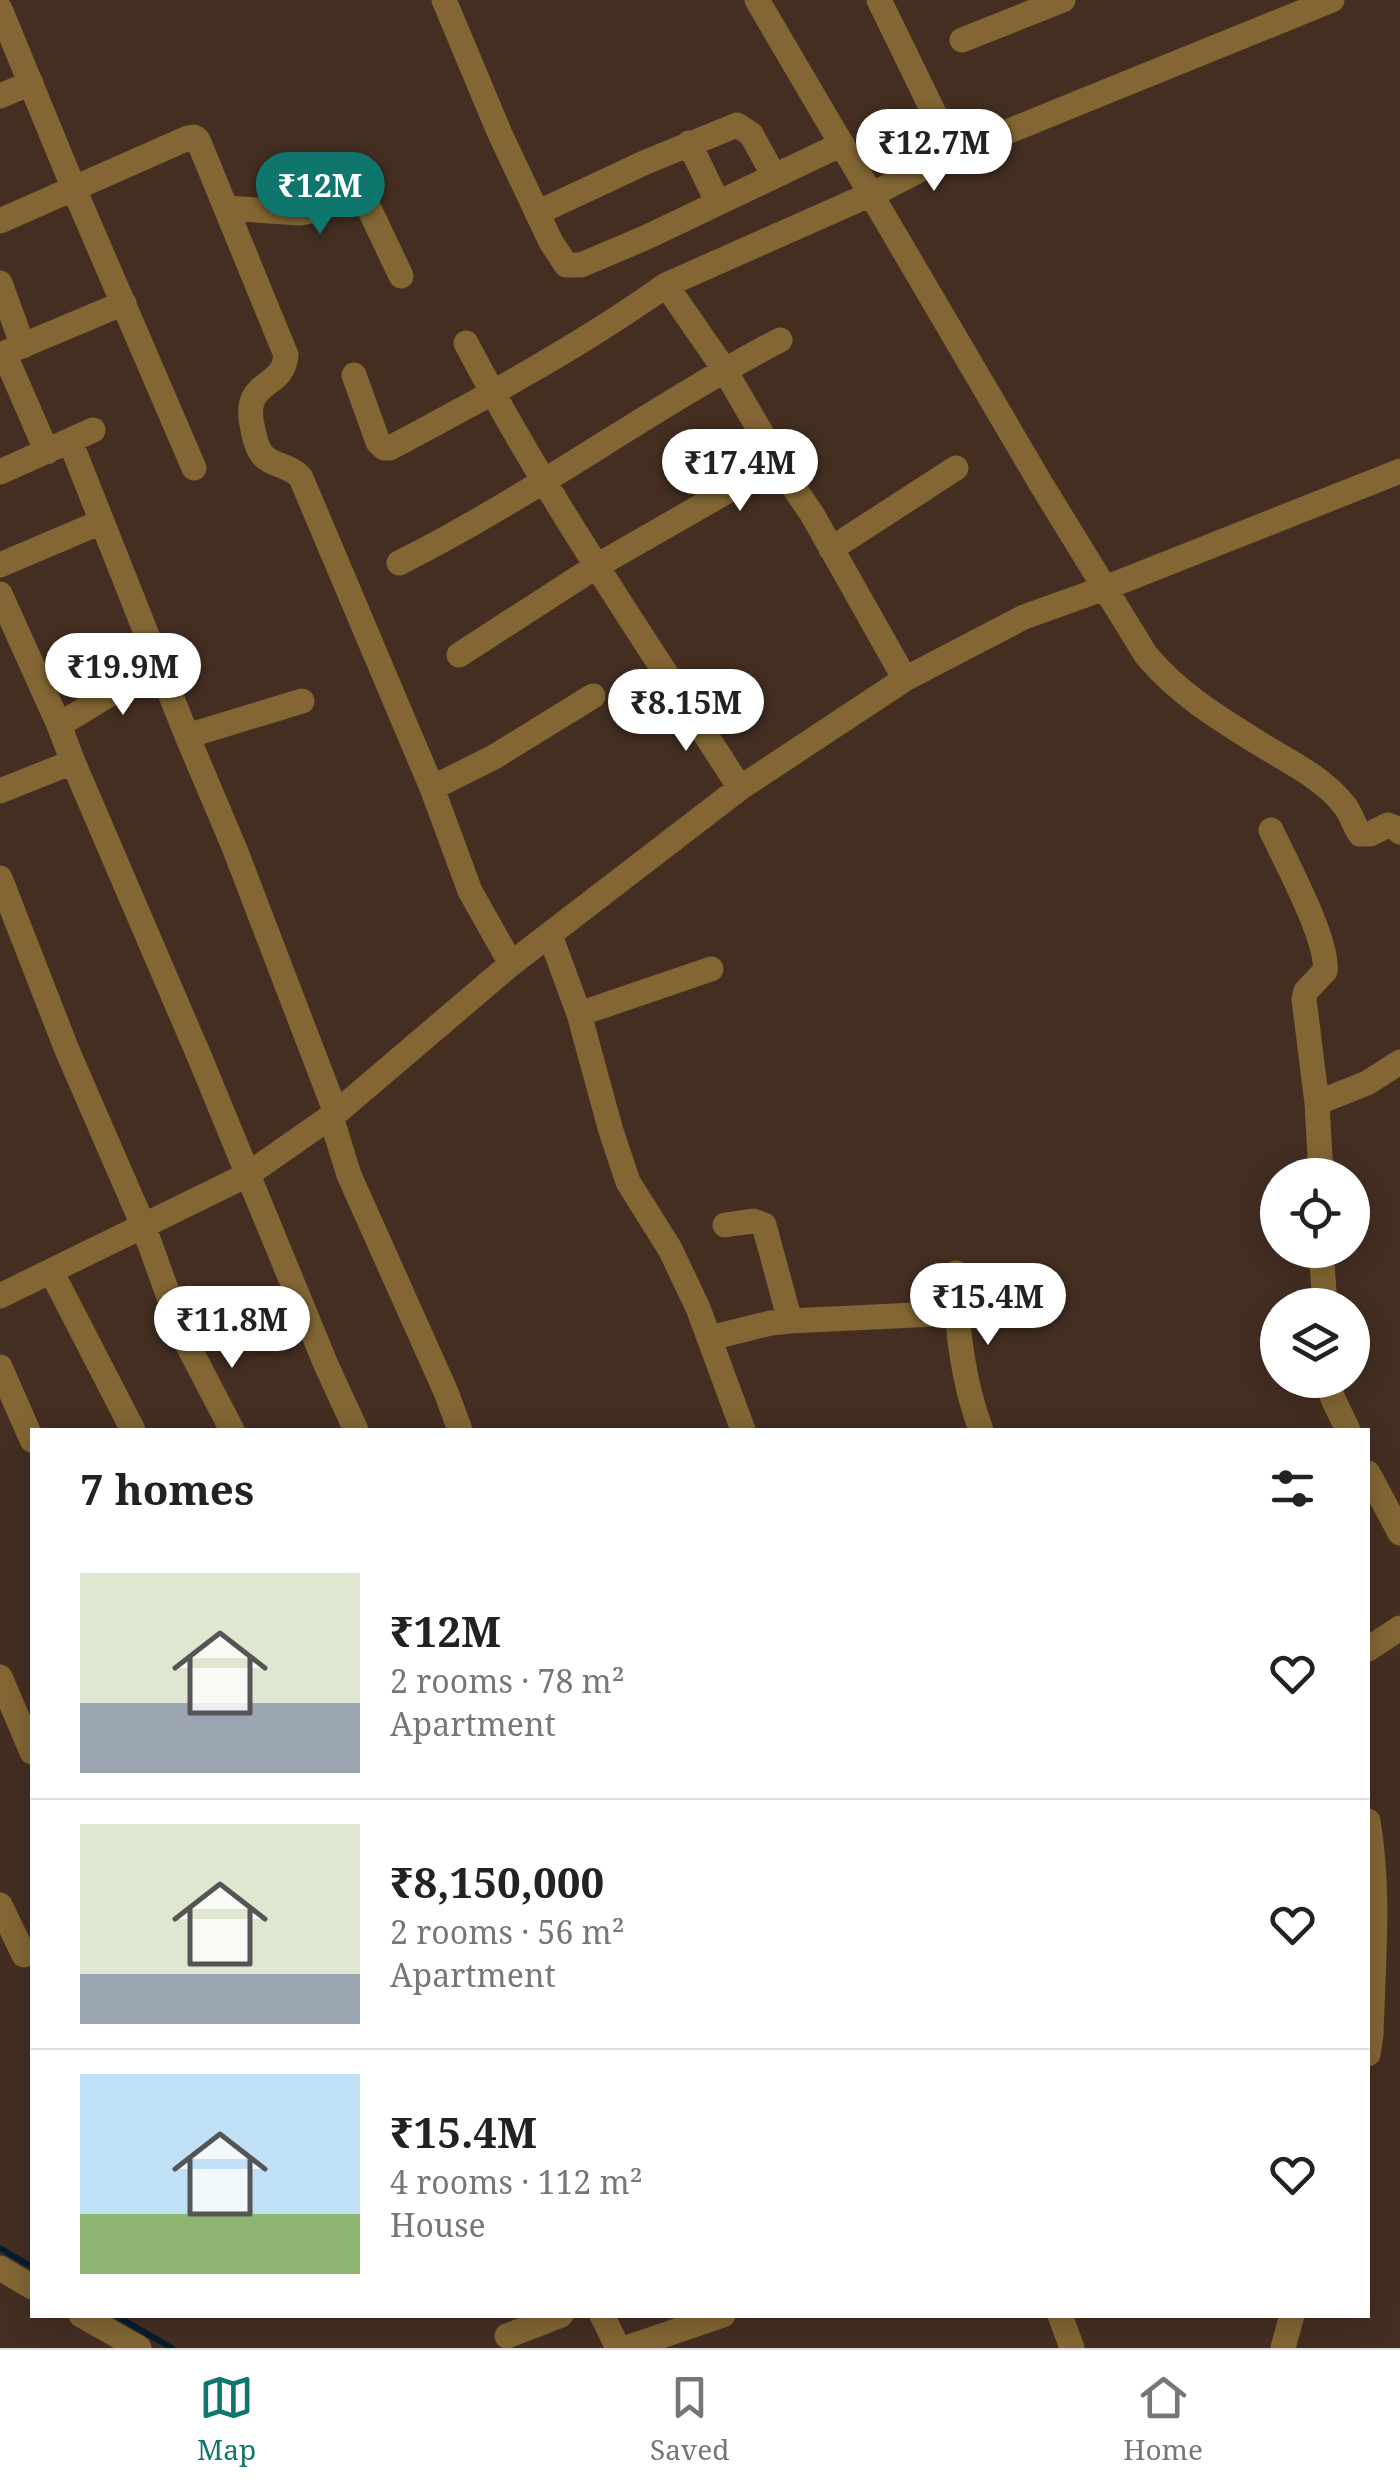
<!DOCTYPE html>
<html lang="en">
<head>
<meta charset="utf-8">
<style>
  :root { --surface:#fff; --page:#f6f6f6; --text:#222; --muted:#767676; --line:#e0e0e0; --accent:#0f766e }
  body { margin:0; font-family:"Noto Serif",serif; background:var(--page); color:var(--text); height:100vh; display:flex; flex-direction:column; font-size:38px; white-space:nowrap }
  * { box-sizing:border-box; margin:0 }
  p { font-size:32px; color:var(--muted) }
  .icon { flex:none; width:55px; height:55px; fill:none; stroke:currentColor; stroke-width:2; stroke-linecap:round; stroke-linejoin:round }
  .map { position:relative; flex:1; overflow:hidden }
  .panel { position:absolute; left:30px; top:1428px; width:1340px; height:890px; display:flex; flex-direction:column; background:var(--surface); border-radius:0px; box-shadow:0 5px 25px #0003 }
  .panel>* { flex:none }
  .fabs { position:absolute; left:1260px; top:1158px; display:grid; gap:20px }
  .fabs a { display:grid; place-items:center; width:110px; height:110px; border-radius:50%; background:var(--surface); box-shadow:0 5px 25px #0003; font-size:50px }
  .price { position:absolute; translate:-50% -85px; padding:0 22px; border-radius:35px; background:#fff; color:#222; font-size:32px; line-height:65px; filter:drop-shadow(0 2px 5px #0008) }
  .price::after { content:''; position:absolute; left:50%; top:60px; width:30px; height:22px; margin-left:-15px; background:inherit; clip-path:polygon(0 0,100% 0,50% 100%) }
  .price.active { background:var(--accent); color:#fff }
  ul { padding:0; list-style:none }
  li { display:flex; align-items:center; gap:30px; height:250px; padding:0 50px }
  li+li { border-top:2px solid var(--line) }
  li span { display:grid; place-items:center; flex:none; width:280px; height:200px; border-radius:0px; color:#555 }
  li>.icon { margin-inline-start:auto }
  span .icon { width:120px; height:120px; fill:#fffc; stroke-width:1 }
  li b { font-size:42px }
  h2 { display:flex; justify-content:space-between; align-items:center; height:120px; padding:0 50px; font-size:42px }
  .tabs { display:flex; justify-content:space-around; align-items:center; height:140px; border-top:2px solid var(--line); background:var(--surface); font-size:28px; color:var(--muted) }
  .tabs a { display:grid; justify-items:center; gap:5px }
  .tabs .active { color:var(--accent) }
  .map>svg:first-child { display:block }
</style>
</head>
<body>
<div class="map">
<svg width="1400" height="2348" viewBox="0 0 1400 2348">
  <rect width="100%" height="100%" fill="#442e22"/>
  <g fill="none" stroke-linecap="round" stroke-linejoin="round">
    <!-- stream -->
    <path stroke="#051e2f" stroke-width="6" d="M0 2248 32 2267
      M115 2315 172 2348"/>
    <!-- minor -->
    <path stroke="#836634" stroke-width="25" d="M444 0 500 134 551 242 566 265H581L647 237 842 144
      M757 0 1041 484 1146 655C1181 697 1225 722 1270 750 1296 765 1327 782 1345 806 1351 814 1354 825 1360 834H1370L1388 825 1398 829 1400 832
      M879 0 954 154
      M0 9 74 189 194 468
      M962 40 1063 0
      M0 96 31 83
      M689 143 718 203
      M227 208 300 213 317 210 354 195 361 198 367 204 401 276
      M537 213 646 162 737 125 751 134 774 176
      M0 221 188 138 194 137 198 140 286 355C283 392 240 377 253 430 255 438 256 446 261 453 271 467 290 464 301 478L432 788 470 891 511 964
      M0 283 23 346
      M466 343C547 498 646 641 740 788
      M4 353 47 452
      M0 355 124 303
      M354 375 378 442 384 448H390C484 398 579 347 666 285L887 187 945 157 1332 0
      M70 441 187 736 234 847 336 1113
      M775 460 812 514 905 679
      M0 472 93 430
      M831 549 956 468
      M399 563C531 497 650 408 780 340
      M0 565 101 522
      M0 594 59 725 73 762 200 1058 327 1367 356 1430
      M459 655 595 567 771 466 775 460 773 453 724 369 666 285
      M59 725 159 664
      M187 736 302 701
      M432 788 494 757 593 696
      M0 791 73 762
      M1271 830C1285 860 1329 941 1325 971L1306 991 1304 999 1317 1103 1321 1175
      M0 878 67 1050 143 1225 183 1336 232 1430
      M550 935 579 1014 611 1131 628 1182 670 1249 698 1308 743 1430
      M579 1014 711 969
      M1317 1103 1367 1083 1400 1062
      M331 1117 349 1175 446 1392 460 1430
      M725 1225 753 1221 764 1225 790 1321
      M1321 1250 1325 1305
      M51 1271 133 1430
      M956 1273C956 1328 962 1379 981 1430
      M0 1296 247 1175 336 1113 511 964 740 788 905 679 1024 617 1105 588 1400 471
      M710 1338 771 1323 790 1321 956 1313
      M0 1367 32 1440
      M1328 1380 1333 1399 1348 1430
      M1368 1473 1400 1533
      M1368 1649 1400 1628
      M0 1677 32 1752
      M1368 1821C1380 1892 1373 1963 1371 2035L1368 2054
      M0 1905 24 1955
      M0 2268 32 2287
      M81 2315 139 2348
      M602 2315 618 2348
      M1060 2315 1072 2348
      M507 2336 561 2315
      M626 2348 723 2315
      M1283 2348 1292 2315"/>
  </g>
</svg>
<div class="fabs">
<a><svg class="icon" aria-label="locate" viewBox="0 0 24 24"><circle cx="12" cy="12" r="6"/><path d="M12 2v4M12 18v4M2 12h4M18 12h4"/></svg></a>
<a><svg class="icon" aria-label="layers" viewBox="0 0 24 24"><path d="M12 4l9 5-9 5-9-5zM3 14l9 5 9-5"/></svg></a>
</div>
<b class="price" style="left:934px;top:194px">₹12.7M</b>
<b class="price active" style="left:320px;top:237px">₹12M</b>
<b class="price" style="left:740px;top:514px">₹17.4M</b>
<b class="price" style="left:123px;top:718px">₹19.9M</b>
<b class="price" style="left:686px;top:754px">₹8.15M</b>
<b class="price" style="left:988px;top:1348px">₹15.4M</b>
<b class="price" style="left:232px;top:1371px">₹11.8M</b>
<section class="panel">
<h2>7 homes<svg class="icon" aria-label="filters" viewBox="0 0 24 24"><path d="M4 7h16M4 17h16"/><circle cx="9" cy="7" r="2"/><circle cx="15" cy="17" r="2"/></svg></h2>
<ul>
<li><span style="background:linear-gradient(#dfe7d0 65%,#9aa5b1 0)"><svg class="icon" aria-label="home" viewBox="0 0 24 24"><path d="M3 11l9-7 9 7M6 9v11h12V9"/></svg></span><div><b>₹12M</b><p>2 rooms · 78 m²</p><p>Apartment</p></div><svg class="icon" aria-label="heart" viewBox="0 0 24 24"><path d="M12 20l-8-8c-3-5 5-10 8-4 3-6 11-1 8 4z"/></svg></li>
<li><span style="background:linear-gradient(#dfe7d0 75%,#9aa5b1 0)"><svg class="icon" aria-label="home" viewBox="0 0 24 24"><path d="M3 11l9-7 9 7M6 9v11h12V9"/></svg></span><div><b>₹8,150,000</b><p>2 rooms · 56 m²</p><p>Apartment</p></div><svg class="icon" aria-label="heart" viewBox="0 0 24 24"><path d="M12 20l-8-8c-3-5 5-10 8-4 3-6 11-1 8 4z"/></svg></li>
<li><span style="background:linear-gradient(#bfe0f5 70%,#8fb573 0)"><svg class="icon" aria-label="home" viewBox="0 0 24 24"><path d="M3 11l9-7 9 7M6 9v11h12V9"/></svg></span><div><b>₹15.4M</b><p>4 rooms · 112 m²</p><p>House</p></div><svg class="icon" aria-label="heart" viewBox="0 0 24 24"><path d="M12 20l-8-8c-3-5 5-10 8-4 3-6 11-1 8 4z"/></svg></li>
</ul>
</section>
</div>
<nav class="tabs">
<a class="active"><svg class="icon" aria-label="map" viewBox="0 0 24 24"><path d="M3 6l6-2 6 2 6-2v14l-6 2-6-2-6 2zM9 4v14M15 6v14"/></svg>Map</a>
<a><svg class="icon" aria-label="saved" viewBox="0 0 24 24"><path d="M7 4h10v16l-5-4-5 4z"/></svg>Saved</a>
<a><svg class="icon" aria-label="home" viewBox="0 0 24 24"><path d="M3 11l9-7 9 7M6 9v11h12V9"/></svg>Home</a>
</nav>
</body>
</html>
